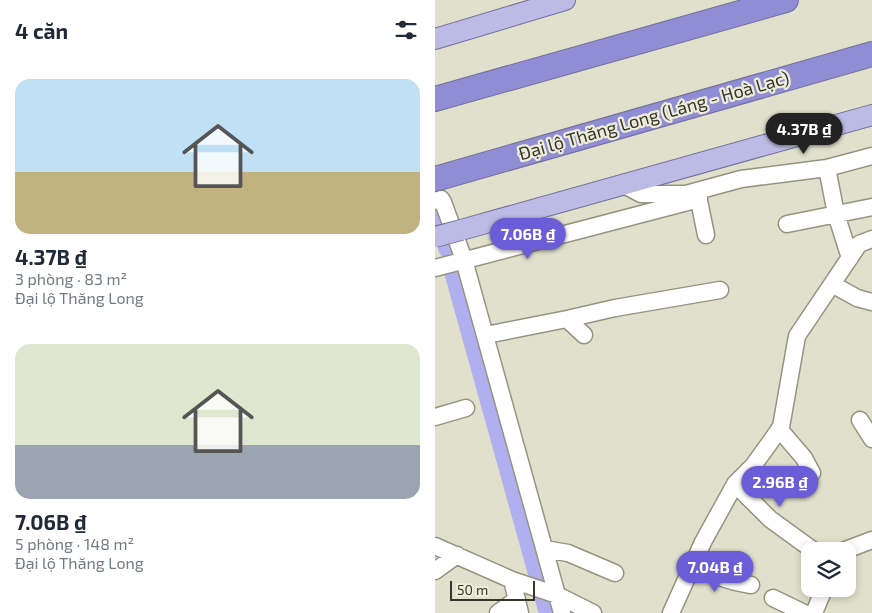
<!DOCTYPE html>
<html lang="vi">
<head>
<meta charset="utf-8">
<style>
  :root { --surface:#fff; --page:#f6f6f7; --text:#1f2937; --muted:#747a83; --accent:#6b5dd7 }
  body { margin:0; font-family:"Exo 2",sans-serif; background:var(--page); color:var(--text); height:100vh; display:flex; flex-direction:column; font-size:19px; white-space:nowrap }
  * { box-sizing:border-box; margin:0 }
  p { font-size:16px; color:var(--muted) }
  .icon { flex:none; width:28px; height:28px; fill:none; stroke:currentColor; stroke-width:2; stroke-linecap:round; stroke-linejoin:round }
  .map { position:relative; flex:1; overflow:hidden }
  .sheet { display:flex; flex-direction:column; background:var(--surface); width:435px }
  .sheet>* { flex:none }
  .controls { position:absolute; left:366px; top:542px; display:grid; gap:10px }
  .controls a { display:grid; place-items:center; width:55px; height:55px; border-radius:10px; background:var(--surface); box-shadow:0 2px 8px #0003; font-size:25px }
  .scale { position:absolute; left:15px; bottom:12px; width:85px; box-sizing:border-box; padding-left:5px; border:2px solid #35352d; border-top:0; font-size:14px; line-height:18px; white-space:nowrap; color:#35352d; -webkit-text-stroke:4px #eeedd9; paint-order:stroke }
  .price { position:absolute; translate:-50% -42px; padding:0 11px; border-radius:18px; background:var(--accent); color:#fff; font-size:16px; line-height:32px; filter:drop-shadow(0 1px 2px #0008) }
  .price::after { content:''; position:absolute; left:50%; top:30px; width:15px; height:11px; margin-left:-8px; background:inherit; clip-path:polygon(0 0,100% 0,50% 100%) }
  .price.selected { background:#222; color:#fff }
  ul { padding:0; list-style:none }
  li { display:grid; align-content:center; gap:10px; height:265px; padding:0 15px }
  li span { display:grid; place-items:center; height:155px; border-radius:15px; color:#555 }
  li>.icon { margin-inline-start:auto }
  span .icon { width:90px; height:90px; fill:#fffc; stroke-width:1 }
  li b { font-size:21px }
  h2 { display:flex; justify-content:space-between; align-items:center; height:60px; padding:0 15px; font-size:21px }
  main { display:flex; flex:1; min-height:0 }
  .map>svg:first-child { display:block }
</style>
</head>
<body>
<main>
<section class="sheet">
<h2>4 căn<svg class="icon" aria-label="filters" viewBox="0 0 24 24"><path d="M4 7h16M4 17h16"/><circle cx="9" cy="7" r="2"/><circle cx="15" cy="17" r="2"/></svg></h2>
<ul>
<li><span style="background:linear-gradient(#bfe0f5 60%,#c2b280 0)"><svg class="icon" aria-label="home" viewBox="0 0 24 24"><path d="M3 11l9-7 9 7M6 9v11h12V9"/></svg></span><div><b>4.37B ₫</b><p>3 phòng · 83 m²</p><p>Đại lộ Thăng Long</p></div></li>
<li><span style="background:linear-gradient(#dfe7d0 65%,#9aa5b1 0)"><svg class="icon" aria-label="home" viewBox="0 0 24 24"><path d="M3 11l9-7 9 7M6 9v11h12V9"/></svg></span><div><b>7.06B ₫</b><p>5 phòng · 148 m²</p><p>Đại lộ Thăng Long</p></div></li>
</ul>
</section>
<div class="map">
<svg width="437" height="613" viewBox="0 0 437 613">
  <rect width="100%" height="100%" fill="#e0e0cc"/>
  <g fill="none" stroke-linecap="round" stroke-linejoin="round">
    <!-- river -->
    <path stroke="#b0b0f0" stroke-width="20" d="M0 200 13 248
      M18 268 114 613"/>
    <!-- minor casing -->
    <g stroke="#949481" stroke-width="19">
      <path id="minor" d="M392 168 401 214 415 258
        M189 185 206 194H251L306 179 392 168 437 156
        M262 191 271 235
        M0 201 6 199 8 202 29 260 127 613
        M352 224 437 207
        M0 268 264 199
        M397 284 422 298 437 302
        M132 319 180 308 285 290
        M51 335 132 319 149 335
        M0 417 31 408
        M425 420 437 439
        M344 429 369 458 377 473
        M300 484 335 519 379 551
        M0 546 77 580 122 595 158 613
        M110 549 133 553 180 573
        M408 551 437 540
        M258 562C279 576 291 581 316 585
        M0 571 22 555
        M77 580 85 613
        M338 598 369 613
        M63 613 82 599
        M236 613 268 542 300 484 318 466 346 427 362 336 424 244 437 239
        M379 613 389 589"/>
    </g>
    <!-- major casing -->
    <g stroke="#706f9a" stroke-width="22">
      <path id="major" d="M0 39 130 0
        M26 230 437 115"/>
    </g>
    <!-- highway casing -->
    <g stroke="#706f9a" stroke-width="26">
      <path id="highway" d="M0 99 351 0
        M0 179 437 54"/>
    </g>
    <!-- minor -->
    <use href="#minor" stroke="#fff" stroke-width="16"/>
    <!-- major -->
    <use href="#major" stroke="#bcbbe5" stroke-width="20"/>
    <!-- highway -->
    <use href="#highway" stroke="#8f8ed4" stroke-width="24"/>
    <!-- major-bridge casing -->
    <g stroke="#706f9a" stroke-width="22" stroke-linecap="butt">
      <path id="major-bridge" d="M0 237 26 230"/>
    </g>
    <!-- major-bridge -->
    <use href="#major-bridge" stroke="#bcbbe5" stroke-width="20"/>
  </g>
  <g text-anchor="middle" stroke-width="4.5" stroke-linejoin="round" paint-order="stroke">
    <!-- street labels -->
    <g font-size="18" fill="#35352d" stroke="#eeedd9">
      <text transform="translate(219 116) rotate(-16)" y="6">Đại lộ Thăng Long (Láng - Hoà Lạc)</text>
    </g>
  </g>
</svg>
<div class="controls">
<a><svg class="icon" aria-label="layers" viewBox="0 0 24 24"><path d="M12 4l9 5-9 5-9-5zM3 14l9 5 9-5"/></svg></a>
</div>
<div class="scale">50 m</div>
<b class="price selected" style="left:369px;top:155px">4.37B ₫</b>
<b class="price" style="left:93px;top:260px">7.06B ₫</b>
<b class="price" style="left:345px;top:508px">2.96B ₫</b>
<b class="price" style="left:280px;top:593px">7.04B ₫</b>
</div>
</main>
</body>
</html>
